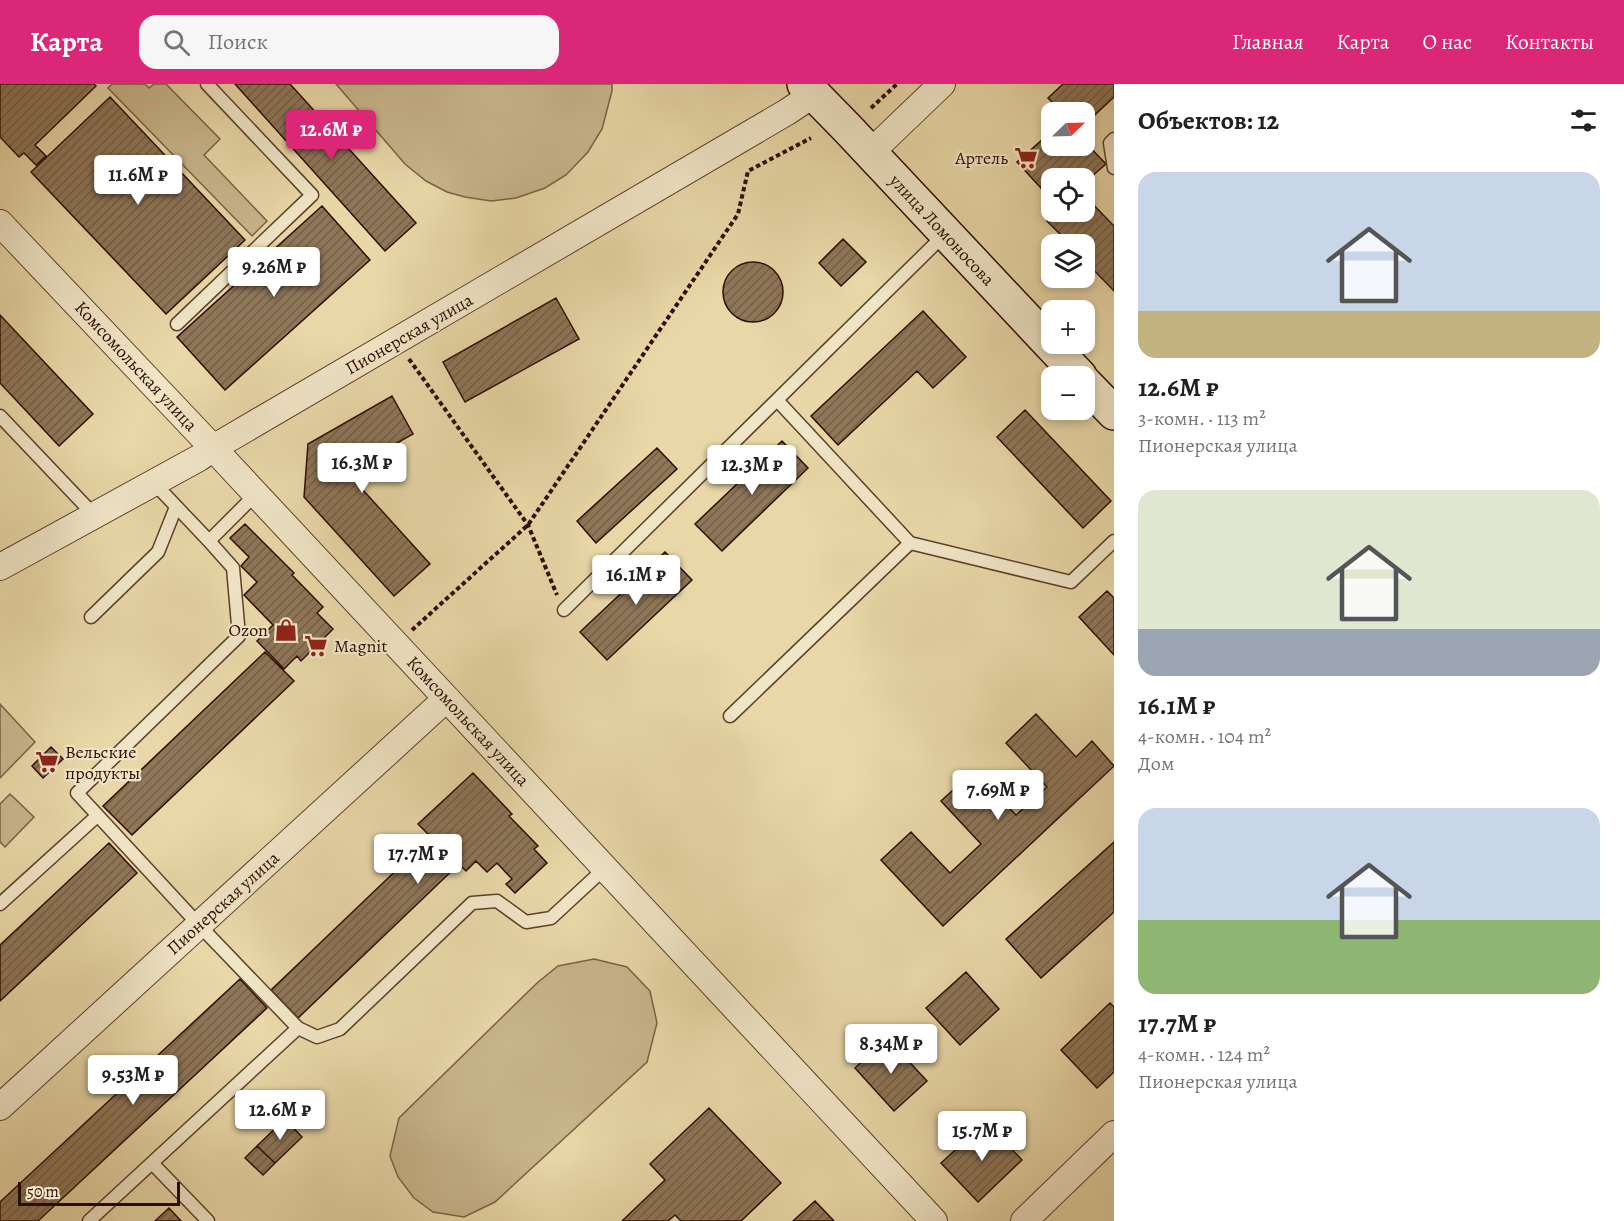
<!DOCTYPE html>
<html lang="ru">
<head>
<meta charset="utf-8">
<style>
  :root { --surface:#fff; --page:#f6f6f6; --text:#202124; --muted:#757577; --accent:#db2777 }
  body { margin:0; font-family:Alegreya,serif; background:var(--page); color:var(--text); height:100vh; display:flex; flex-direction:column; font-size:22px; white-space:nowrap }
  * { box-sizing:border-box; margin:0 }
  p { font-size:20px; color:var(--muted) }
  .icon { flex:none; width:33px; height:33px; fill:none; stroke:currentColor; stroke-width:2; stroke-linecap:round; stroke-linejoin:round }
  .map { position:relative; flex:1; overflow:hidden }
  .side { display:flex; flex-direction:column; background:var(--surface); width:510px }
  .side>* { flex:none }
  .needle { width:39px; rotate:67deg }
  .controls { position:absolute; left:1041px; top:18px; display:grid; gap:12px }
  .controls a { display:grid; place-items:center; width:54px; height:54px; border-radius:12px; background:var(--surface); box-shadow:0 3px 9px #0003; font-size:30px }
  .scale { position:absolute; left:18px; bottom:15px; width:162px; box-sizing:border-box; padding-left:6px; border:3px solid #2d0d02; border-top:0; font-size:16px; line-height:21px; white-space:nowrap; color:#2d0d02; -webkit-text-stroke:4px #f0e5c6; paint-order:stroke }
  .price { position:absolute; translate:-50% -51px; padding:0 14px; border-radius:6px; background:#fff; color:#222; font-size:20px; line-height:39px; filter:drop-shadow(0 2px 3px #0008) }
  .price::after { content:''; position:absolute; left:50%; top:36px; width:18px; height:14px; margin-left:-9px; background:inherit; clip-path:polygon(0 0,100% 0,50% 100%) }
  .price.selected { background:var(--accent); color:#fff }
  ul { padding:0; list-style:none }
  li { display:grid; align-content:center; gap:12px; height:318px; padding:0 24px }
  li span { display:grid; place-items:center; height:186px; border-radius:18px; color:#555 }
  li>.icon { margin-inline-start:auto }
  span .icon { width:108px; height:108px; fill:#fffc; stroke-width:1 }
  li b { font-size:26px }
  h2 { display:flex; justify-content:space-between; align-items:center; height:72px; padding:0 24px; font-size:26px }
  header { display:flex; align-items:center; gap:36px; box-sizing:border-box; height:84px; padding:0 30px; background:var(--accent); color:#fff }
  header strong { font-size:28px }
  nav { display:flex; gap:33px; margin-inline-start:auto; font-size:21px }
  .search { width:420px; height:54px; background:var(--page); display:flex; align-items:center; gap:15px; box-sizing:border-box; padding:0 21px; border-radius:18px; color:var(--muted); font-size:22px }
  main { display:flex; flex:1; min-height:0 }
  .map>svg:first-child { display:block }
</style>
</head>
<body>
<header>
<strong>Карта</strong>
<div class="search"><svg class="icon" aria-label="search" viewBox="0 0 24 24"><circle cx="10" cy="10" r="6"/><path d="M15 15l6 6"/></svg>Поиск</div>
<nav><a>Главная</a><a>Карта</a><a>О нас</a><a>Контакты</a></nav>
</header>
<main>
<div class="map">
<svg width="1114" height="1137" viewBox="0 0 1114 1137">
  <defs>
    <pattern id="building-hatch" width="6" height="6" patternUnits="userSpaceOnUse" patternTransform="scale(1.5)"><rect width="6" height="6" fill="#8e7658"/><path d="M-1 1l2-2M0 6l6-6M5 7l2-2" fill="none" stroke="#745f47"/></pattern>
  </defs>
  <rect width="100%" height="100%" fill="#e8d7a7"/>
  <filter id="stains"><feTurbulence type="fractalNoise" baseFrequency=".00333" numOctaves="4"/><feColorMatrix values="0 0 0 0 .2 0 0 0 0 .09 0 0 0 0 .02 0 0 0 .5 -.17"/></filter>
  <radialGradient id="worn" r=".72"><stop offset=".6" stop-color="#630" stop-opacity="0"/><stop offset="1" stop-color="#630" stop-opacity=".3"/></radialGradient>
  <!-- green -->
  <path fill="#c8b58b" stroke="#7a6146" stroke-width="1.5" d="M112 0H145L149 4 154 0H166L220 55 204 71 267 137 252 152 108 4Z
    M336 0H612V7L602 45 588 68 566 91 545 104 516 114 491 117 465 113 447 108 426 97 405 80Z
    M0 620 35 658 0 694Z
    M10 710 34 733 5 763 0 758V720Z
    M594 875 627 883 650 907 657 939 647 978 495 1118 464 1133 433 1128 414 1114 398 1093 390 1072 399 1034 537 899 558 882Z"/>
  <!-- building -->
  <path fill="url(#building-hatch)" stroke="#2d0d02" stroke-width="1.5" d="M0 0H94L96 2 35 61 46 72 36 81 24 69 19 73 0 53Z
    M235 0H290L416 139 385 167Z
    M1063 0H1114V13L1084 41V28H1062L1048 14Z
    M110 13 245 156 166 230 31 88Z
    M1052 47V62H1084V57L1106 80 1084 99V94H1052V116L1017 78Z
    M1084 111 1114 142V207L1084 176V160H1070L1047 137 1057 128H1084Z
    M322 122 370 176 225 306 177 253Z
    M843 155 866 178 841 202 819 179Z
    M723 208a30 30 0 1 1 60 0a30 30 0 1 1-60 0Z
    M556 214 579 255 465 318 443 278Z
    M923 227 966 273 933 304 917 287 838 361 811 332Z
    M0 231 93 330 59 362 0 299Z
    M392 312 413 350 349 386 353 395 430 480 394 512 304 413 308 360Z
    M1025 326 1111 417 1083 444 997 353Z
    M782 357 808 384 722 467 695 440Z
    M657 364 677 385 596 459 577 437Z
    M245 440 294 489 292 491 323 523 317 529 333 545 301 577 297 572 284 585 257 557 273 541 244 511 257 498 241 482 249 473 230 454Z
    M665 468 692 496 607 576 580 548Z
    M1107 507 1114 514V571L1079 533Z
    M265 568 294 597 132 751 103 722Z
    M1036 630 1076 673 1092 657 1114 682 943 842 881 776 911 748 950 789 981 760 941 717 974 687 1016 731 1047 703 1006 659Z
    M51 663 63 675 43 694 32 682Z
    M473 689 512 730 509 732 538 762 534 765 547 779 515 809 506 800 512 795 497 779 487 788 476 777 466 787 459 780 298 934 271 906 431 753 418 740Z
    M1114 758V828L1041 894 1006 855Z
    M109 759 137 789 0 917V861Z
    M966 888 999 925 960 961 926 924Z
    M240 895 267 924 38 1137H0V1118Z
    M1110 919 1114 923V988L1097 1004 1061 966Z
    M887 954 927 997 894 1027 855 984Z
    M709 1024 781 1099 741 1137H681L675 1131 668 1137H622L665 1096 650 1080Z
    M285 1035 302 1053 275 1079 257 1062Z
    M986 1038 1022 1076 978 1118 941 1079Z
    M257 1062 275 1079 263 1091 245 1074Z
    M815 1117 834 1137H793Z
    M169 1124 181 1137H155Z"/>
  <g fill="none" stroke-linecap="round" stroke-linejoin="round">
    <!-- lane casing -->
    <g stroke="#5c402b" stroke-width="15">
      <path id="lane" d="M1114 55 1110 59 1114 84
        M177 240 312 111 207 0
        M777 316 910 459
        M0 332 94 431
        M153 398 209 457
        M564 526 945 150
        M91 533 158 468 176 423
        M730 632 910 459 1071 498 1114 457
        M0 820 97 732
        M298 944 317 953 340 945 472 819 497 817 526 838 551 834 605 784
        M152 1079 208 1137
        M89 1137 298 944 199 841 77 709 239 552 233 484 209 457 256 410"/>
    </g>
    <!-- street casing -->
    <g stroke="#5c402b" stroke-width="28">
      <path id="street" d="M870 69 942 0
        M0 139 213 364 934 1137
        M0 483 199 374 213 364 787 28 814 10
        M0 1023 446 615
        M1024 1137 1114 1050"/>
    </g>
    <!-- secondary casing -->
    <g stroke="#2d0d02" stroke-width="36">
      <path id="secondary" d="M804 0 848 45 1080 292
        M1084 298 1114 329"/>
    </g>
    <!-- path -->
    <path stroke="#2d0d02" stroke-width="4" stroke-dasharray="4.5 3" stroke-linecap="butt" d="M871 24 897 0
      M409 275 528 441 557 511
      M412 546 528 441 738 130 748 87 811 54"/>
    <!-- lane -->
    <use href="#lane" stroke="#f0e5c6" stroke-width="12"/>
    <!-- street -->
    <use href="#street" stroke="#f0e5c6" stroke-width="26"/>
    <!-- secondary -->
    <use href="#secondary" stroke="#f0e5c6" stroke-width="33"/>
  </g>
  <!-- icons -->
  <defs>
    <g id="supermarket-bare" transform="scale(1.8)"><path d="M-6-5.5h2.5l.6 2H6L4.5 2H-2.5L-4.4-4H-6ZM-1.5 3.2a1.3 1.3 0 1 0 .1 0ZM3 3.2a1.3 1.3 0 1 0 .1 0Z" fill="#8f2418" stroke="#f0e5c6" stroke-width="2.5" paint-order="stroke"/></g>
    <g id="shop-bare" transform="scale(1.8)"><path d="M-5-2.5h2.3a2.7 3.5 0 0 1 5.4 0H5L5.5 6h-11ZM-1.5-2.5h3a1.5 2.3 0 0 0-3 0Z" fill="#8f2418" stroke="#f0e5c6" stroke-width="2.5" paint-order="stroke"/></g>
  </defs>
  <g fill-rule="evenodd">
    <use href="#supermarket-bare" x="1026" y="74"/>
    <use href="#shop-bare" x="286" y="546"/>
    <use href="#supermarket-bare" x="316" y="562"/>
    <use href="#supermarket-bare" x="47" y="678"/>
  </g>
  <g text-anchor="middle" stroke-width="4.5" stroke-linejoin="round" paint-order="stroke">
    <!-- poi labels -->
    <g font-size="18" fill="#2d0d02" stroke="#f0e5c6" text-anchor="end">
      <text x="1008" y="80">Артель</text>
      <text x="268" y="552">Ozon</text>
      <text x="334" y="568" text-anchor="start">Magnit</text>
      <text x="65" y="674" text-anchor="start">Вельские<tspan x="65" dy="21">продукты</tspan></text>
    </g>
    <!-- street labels -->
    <g font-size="18" fill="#2d0d02" stroke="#f0e5c6">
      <text transform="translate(942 146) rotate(47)" y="6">улица Ломоносова</text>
      <text transform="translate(409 250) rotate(-30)" y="6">Пионерская улица</text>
      <text transform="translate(136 282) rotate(47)" y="6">Комсомольская улица</text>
      <text transform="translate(468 637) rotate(47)" y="6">Комсомольская улица</text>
      <text transform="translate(223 819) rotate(-42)" y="6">Пионерская улица</text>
    </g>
  </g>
  <rect width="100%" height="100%" filter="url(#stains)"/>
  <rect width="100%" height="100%" fill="url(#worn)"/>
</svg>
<div class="controls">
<a><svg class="needle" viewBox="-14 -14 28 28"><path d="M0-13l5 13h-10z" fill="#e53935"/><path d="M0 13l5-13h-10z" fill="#757577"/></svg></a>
<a><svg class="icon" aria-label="locate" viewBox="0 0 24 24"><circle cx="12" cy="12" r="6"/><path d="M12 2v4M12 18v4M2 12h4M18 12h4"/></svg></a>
<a><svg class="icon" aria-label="layers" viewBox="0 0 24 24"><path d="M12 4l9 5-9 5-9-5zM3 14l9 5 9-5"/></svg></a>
<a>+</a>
<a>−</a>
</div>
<div class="scale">50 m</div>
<b class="price selected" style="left:331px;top:77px">12.6M ₽</b>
<b class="price" style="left:138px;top:122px">11.6M ₽</b>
<b class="price" style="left:274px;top:214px">9.26M ₽</b>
<b class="price" style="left:362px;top:410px">16.3M ₽</b>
<b class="price" style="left:752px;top:412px">12.3M ₽</b>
<b class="price" style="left:636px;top:522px">16.1M ₽</b>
<b class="price" style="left:998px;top:737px">7.69M ₽</b>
<b class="price" style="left:418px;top:801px">17.7M ₽</b>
<b class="price" style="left:891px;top:991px">8.34M ₽</b>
<b class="price" style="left:133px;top:1022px">9.53M ₽</b>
<b class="price" style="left:280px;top:1057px">12.6M ₽</b>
<b class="price" style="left:982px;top:1078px">15.7M ₽</b>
</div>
<section class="side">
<h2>Объектов: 12<svg class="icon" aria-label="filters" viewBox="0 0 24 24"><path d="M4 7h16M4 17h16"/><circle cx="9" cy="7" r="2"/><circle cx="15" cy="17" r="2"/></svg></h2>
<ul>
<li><span style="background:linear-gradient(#c9d6e8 75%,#c2b280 0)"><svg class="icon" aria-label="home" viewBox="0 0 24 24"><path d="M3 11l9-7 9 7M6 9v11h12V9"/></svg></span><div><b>12.6M ₽</b><p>3-комн. · 113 m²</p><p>Пионерская улица</p></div></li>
<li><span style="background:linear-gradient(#dfe7d0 75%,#9aa5b1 0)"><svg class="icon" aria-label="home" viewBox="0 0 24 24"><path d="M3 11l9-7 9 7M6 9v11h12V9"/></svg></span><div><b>16.1M ₽</b><p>4-комн. · 104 m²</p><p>Дом</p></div></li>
<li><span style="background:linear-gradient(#c9d6e8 60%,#8fb573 0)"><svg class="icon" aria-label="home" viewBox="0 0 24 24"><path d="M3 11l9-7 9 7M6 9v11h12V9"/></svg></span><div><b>17.7M ₽</b><p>4-комн. · 124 m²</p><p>Пионерская улица</p></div></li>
</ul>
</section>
</main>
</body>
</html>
